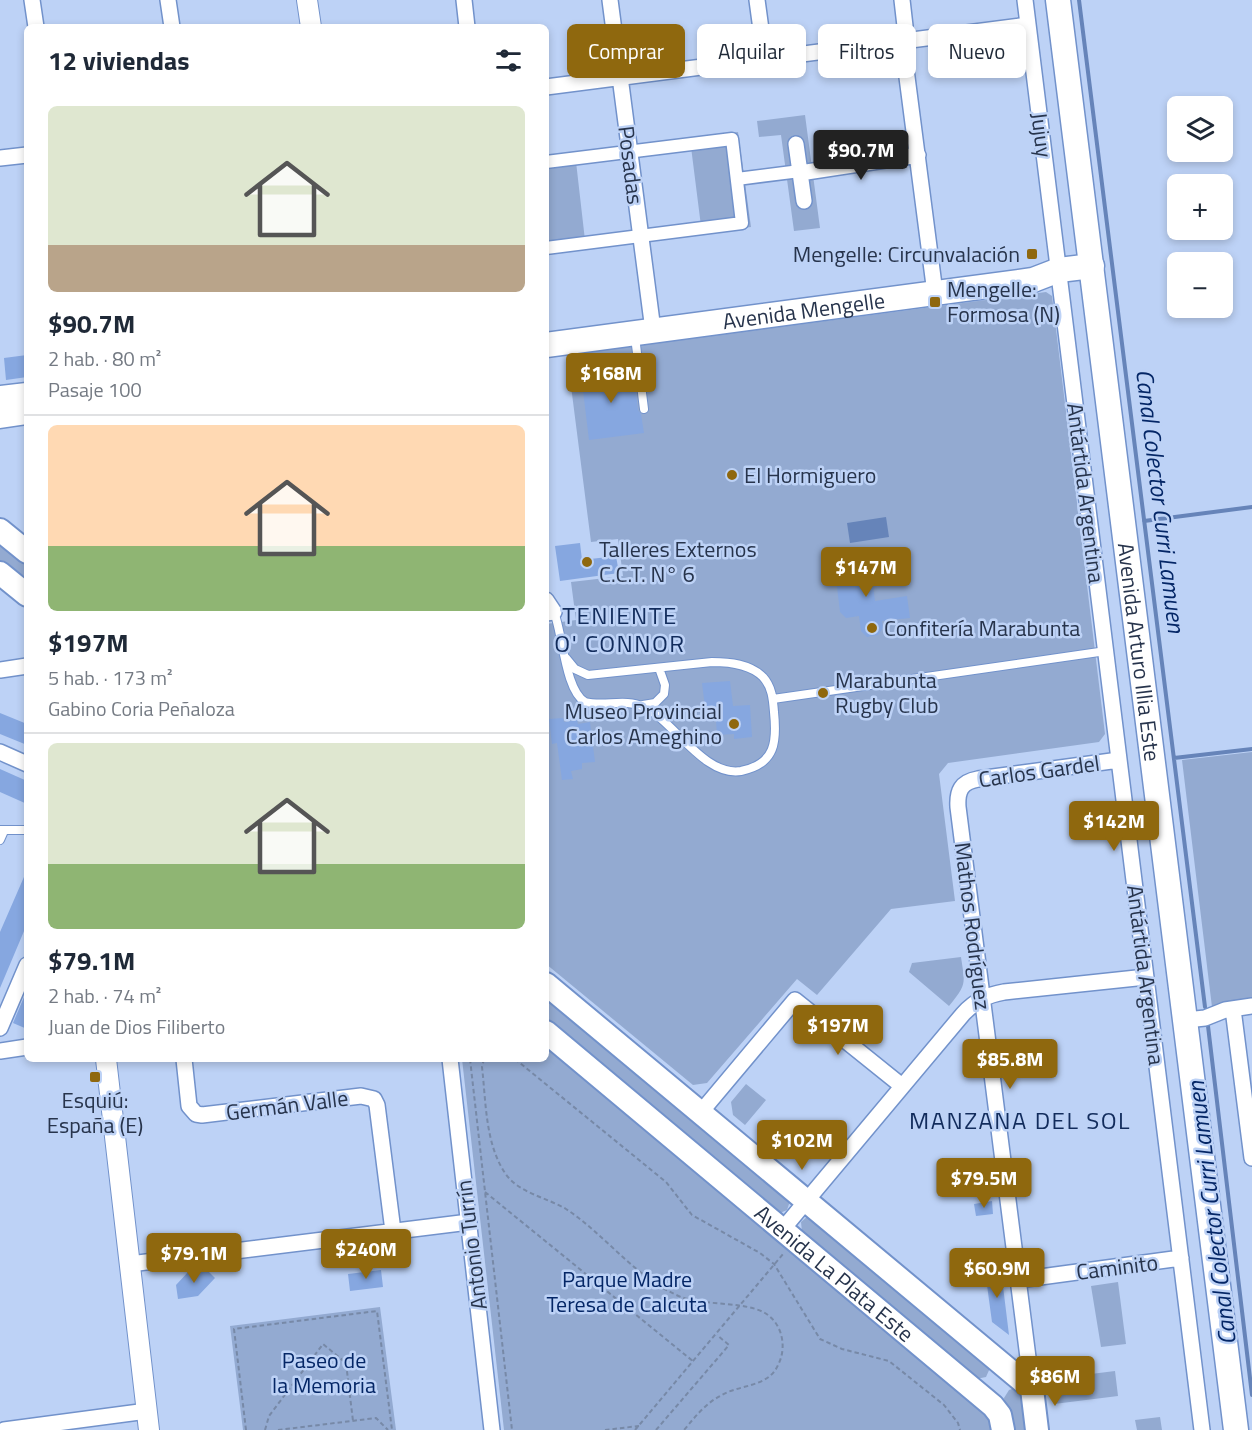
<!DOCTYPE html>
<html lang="es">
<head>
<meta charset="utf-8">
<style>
  :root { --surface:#fff; --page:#f6f6f7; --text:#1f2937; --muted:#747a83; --line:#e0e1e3; --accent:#8f680e }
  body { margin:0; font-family:"Titillium Web",sans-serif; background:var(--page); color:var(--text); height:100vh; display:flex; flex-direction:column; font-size:22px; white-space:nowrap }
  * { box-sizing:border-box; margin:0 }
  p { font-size:20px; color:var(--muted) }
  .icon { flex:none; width:33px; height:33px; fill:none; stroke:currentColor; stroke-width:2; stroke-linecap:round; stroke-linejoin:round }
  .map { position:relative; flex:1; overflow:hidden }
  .details { position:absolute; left:24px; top:24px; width:525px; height:1038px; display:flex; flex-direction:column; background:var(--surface); border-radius:9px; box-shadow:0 3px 9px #0003 }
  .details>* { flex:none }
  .hud { position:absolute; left:567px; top:24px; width:570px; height:54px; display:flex; gap:12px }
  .fabs { position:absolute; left:1167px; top:96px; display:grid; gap:12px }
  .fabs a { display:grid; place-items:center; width:66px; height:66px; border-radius:9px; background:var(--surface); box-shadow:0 3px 9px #0003; font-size:30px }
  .price { position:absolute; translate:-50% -51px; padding:0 14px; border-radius:6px; background:var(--accent); color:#fff; font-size:20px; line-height:39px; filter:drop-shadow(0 2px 3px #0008) }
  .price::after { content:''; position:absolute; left:50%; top:36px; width:18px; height:14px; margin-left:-9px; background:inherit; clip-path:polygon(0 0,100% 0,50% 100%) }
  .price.active { background:#222; color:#fff }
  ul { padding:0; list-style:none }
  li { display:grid; align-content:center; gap:12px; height:318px; padding:0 24px }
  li+li { border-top:2px solid var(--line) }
  li span { display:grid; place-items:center; height:186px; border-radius:9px; color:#555 }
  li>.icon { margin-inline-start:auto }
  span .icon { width:108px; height:108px; fill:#fffc; stroke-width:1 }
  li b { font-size:26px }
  h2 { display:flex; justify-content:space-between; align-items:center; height:72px; padding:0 24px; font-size:26px }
  .pill { padding:0 21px; border-radius:9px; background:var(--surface); box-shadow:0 3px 9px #0003; font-size:21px; line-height:54px }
  .pill.active { background:var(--accent); color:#fff }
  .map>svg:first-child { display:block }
</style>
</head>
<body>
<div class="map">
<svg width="1252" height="1430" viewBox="0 0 1252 1430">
  <rect width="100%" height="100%" fill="#bdd2f6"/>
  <!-- green -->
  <path fill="#93aad1" d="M805 115 820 228 794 231 781 135 759 137 757 121Z
    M738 132 751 227 702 234 690 139Z
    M575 153 586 249 546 253V157Z
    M1046 292 1052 296 1105 734 1099 742 948 763 939 774 955 901 891 909 817 995 797 979 707 1083 693 1085 546 964V624L576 620 571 582 623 576 618 539 591 542 567 355Z
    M0 538 27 560V575C16 579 8 568 0 562Z
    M1252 752V1001L1212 1007 1182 760Z
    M961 957C965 984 967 984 949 1006L909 972 912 963Z
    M546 994 790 1201 787 1210 780 1213 774 1210 546 1020Z
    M546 1043 988 1413 994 1430H504L462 1059H546Z
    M746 1084 766 1100 745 1125 733 1115 731 1102Z
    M808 1216 990 1368 986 1377 976 1379 802 1232 801 1222Z
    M1118 1282 1126 1344 1101 1347 1091 1286Z
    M380 1307 396 1430H243L230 1326Z
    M1115 1371 1118 1396 1054 1404 1051 1379Z
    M1015 1388 1021 1391 1029 1430H1009L1004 1398 1009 1390Z
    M1160 1417 1162 1430H1137L1135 1420Z"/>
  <!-- water -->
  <path fill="#6684b9" d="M886 517 889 537 850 543 847 523Z"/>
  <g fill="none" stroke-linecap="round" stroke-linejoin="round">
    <!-- stream -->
    <path stroke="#6684b9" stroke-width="4" d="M1079 0 1205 1007
      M1144 521 1252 507
      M1174 758 1252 749
      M1208 1026 1252 1395"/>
  </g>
  <!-- building -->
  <path fill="#86a7e0" d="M27 355V377L6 380 4 358Z
    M633 368 638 410 641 414 644 433 589 440 581 374Z
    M580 543 582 560 616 556 619 573 560 581 555 546Z
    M869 554 875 601 907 596 910 618 882 621 883 628 878 635 867 637 861 631 859 616 846 618 840 612 835 570 852 568 850 556Z
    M730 681 733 706 750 705 752 737 734 739V734L717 735 715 706 705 707 702 683Z
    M0 713 27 724V745L0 734Z
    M563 718 564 722 577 720 578 724 590 722 595 762 582 763V769L571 771 573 779 562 780 557 743 552 744 549 719Z
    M0 769 27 781V804L0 792Z
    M27 870V924L0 988V932Z
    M27 990V1029L13 1023Z
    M992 1201 993 1214 976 1216 974 1204Z
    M1000 1262 1009 1335 992 1322 986 1278Z
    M204 1267 215 1278 198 1296 178 1299 176 1285 189 1271 195 1277Z
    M381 1270 383 1287 350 1291 348 1274Z"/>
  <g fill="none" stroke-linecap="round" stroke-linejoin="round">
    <!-- service casing -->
    <g stroke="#7292cb" stroke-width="10">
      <path id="service" d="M635 337 644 409
        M554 612C563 635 565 690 585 702 604 707 625 698 644 707 674 721 704 777 741 771 776 764 777 741 774 712 773 699 772 687 763 677 750 664 730 662 712 662L588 675 575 669 566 658
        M773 699 1106 651
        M643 705 655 703 664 694 665 685 659 668
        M0 830H27
        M0 840 4 831"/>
    </g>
    <!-- pedestrian casing -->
    <g stroke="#7292cb" stroke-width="15">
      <path id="pedestrian" d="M546 162 732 139 742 223 546 248
        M737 179 800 171"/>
    </g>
    <!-- minor casing -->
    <g stroke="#7292cb" stroke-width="18">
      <path id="minor" d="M32 0 36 27
        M168 0 172 27
        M464 0 467 27
        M610 0 653 330
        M757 0 765 59
        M902 0 905 26 904 54 935 293
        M1025 0 1202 1430
        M546 87 1028 25
        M796 144 804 201
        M0 158 27 155
        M800 173 918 155
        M546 600 554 612 546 613
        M0 670 27 666
        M0 752 27 764
        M1233 1009 1252 1158
        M1186 1020 1205 1018 1225 1010 1252 1006
        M0 1028 27 965
        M0 1051 27 1047
        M184 1059 189 1106 196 1114 202 1115 361 1096 374 1099 377 1105 393 1231
        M450 1059 492 1430
        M701 1112 795 1000 902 1086
        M782 1230 963 1014C975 1001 987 995 1004 992L1146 977
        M130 1264 469 1222
        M1018 1280 1181 1258
        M1032 1389 958 807C957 791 961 782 978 779L1119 760
        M4 1430 147 1411"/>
    </g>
    <!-- tertiary casing -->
    <g stroke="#7292cb" stroke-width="22">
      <path id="tertiary" d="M307 0 311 27
        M106 1059 149 1430"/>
    </g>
    <!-- secondary casing -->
    <g stroke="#7292cb" stroke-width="26">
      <g id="secondary">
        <path d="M0 530 27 552"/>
        <path d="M0 573 27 595"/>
        <path d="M546 984 1032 1389 1037 1430"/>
        <path id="s1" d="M546 1032 993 1406 1000 1415 1003 1430"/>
      </g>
    </g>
    <!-- primary casing -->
    <g stroke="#7292cb" stroke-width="27">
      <g id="primary">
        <path id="s2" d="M1058 0 1236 1430"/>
        <path id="s3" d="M546 345 1033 280 1059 270 1092 266"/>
        <path d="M0 398 27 395"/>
        <path d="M0 416 27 412"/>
      </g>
    </g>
    <!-- path -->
    <path stroke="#7789a7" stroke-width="2" stroke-dasharray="4.5 3" stroke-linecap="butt" d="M470 1059 512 1430
      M484 1059 482 1067C486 1101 485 1143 505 1173 518 1193 546 1197 566 1209 606 1235 635 1278 681 1297 705 1306 744 1301 765 1313 783 1324 787 1348 778 1365 768 1388 739 1384 720 1396 705 1404 695 1417 684 1430
      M515 1059 666 1182 692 1215 760 1253 774 1264 820 1339 842 1349 889 1361 944 1405 958 1423 960 1430
      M485 1192 694 1362
      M246 1430 234 1329 377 1311 392 1430
      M265 1430 269 1416 323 1344 346 1363 353 1421
      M278 1430 376 1418 388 1430
      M605 1430 639 1426
      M635 1430 783 1254
      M656 1430 729 1345 717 1335"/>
    <!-- service -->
    <use href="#service" stroke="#fff" stroke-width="8"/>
    <!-- pedestrian -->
    <use href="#pedestrian" stroke="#fff" stroke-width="12"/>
    <!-- minor -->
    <use href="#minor" stroke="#fff" stroke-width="15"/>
    <!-- tertiary -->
    <use href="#tertiary" stroke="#fff" stroke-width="20"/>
    <!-- secondary -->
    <use href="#secondary" stroke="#fff" stroke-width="22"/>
    <!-- primary -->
    <use href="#primary" stroke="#fff" stroke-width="24"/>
  </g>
  <!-- markers -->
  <g fill="#8f680e" stroke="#bdd2f6" stroke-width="2">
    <rect x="1026" y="248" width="12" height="12" rx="3"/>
    <rect x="929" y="296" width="12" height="12" rx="3"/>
    <circle cx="732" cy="475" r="6"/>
    <circle cx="587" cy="562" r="6"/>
    <circle cx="872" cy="628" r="6"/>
    <circle cx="823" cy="693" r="6"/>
    <circle cx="734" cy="724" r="6"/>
    <rect x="89" y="1071" width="12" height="12" rx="3"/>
  </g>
  <g text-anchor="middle" stroke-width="5" stroke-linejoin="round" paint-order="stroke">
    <!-- street labels -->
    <g font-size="22" fill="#27344c" stroke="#bdd2f6">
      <text transform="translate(1042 135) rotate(83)" y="8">Jujuy</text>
      <text transform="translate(631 165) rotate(83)" y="8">Posadas</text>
      <text dy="8" stroke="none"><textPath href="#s3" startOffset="260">Avenida Mengelle</textPath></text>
      <text transform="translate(1086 493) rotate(83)" y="8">Antártida Argentina</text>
      <text dy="8" stroke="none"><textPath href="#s2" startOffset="657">Avenida Arturo Illia Este</textPath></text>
      <text transform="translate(1039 771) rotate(-8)" y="8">Carlos Gardel</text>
      <text transform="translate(973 926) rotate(83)" y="8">Mathos Rodríguez</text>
      <text transform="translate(1146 975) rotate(83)" y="8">Antártida Argentina</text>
      <text transform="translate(287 1105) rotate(-7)" y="8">Germán Valle</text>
      <text transform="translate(471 1245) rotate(-97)" y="8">Antonio Turrín</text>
      <text transform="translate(1117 1267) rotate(-7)" y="8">Caminito</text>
      <text dy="8" stroke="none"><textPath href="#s1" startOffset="376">Avenida La Plata Este</textPath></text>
    </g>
    <!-- poi labels -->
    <g font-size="22" fill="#27344c" stroke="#bdd2f6" text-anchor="start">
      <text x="1020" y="262" text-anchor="end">Mengelle: Circunvalación</text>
      <text x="947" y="297">Mengelle:<tspan x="947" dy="25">Formosa (N)</tspan></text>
      <text x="744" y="483">El Hormiguero</text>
      <text x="599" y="557">Talleres Externos<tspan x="599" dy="25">C.C.T. N° 6</tspan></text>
      <text x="884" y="636">Confitería Marabunta</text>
      <text x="835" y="688">Marabunta<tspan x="835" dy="25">Rugby Club</tspan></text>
      <text x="722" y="719" text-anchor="end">Museo Provincial<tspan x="722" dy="25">Carlos Ameghino</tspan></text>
      <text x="95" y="1108" text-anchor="middle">Esquiú:<tspan x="95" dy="25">España (E)</tspan></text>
    </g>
    <!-- park labels -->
    <g font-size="22" fill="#042666" stroke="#bdd2f6">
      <text x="627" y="1287">Parque Madre<tspan x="627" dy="25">Teresa de Calcuta</tspan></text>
      <text x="324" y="1368">Paseo de<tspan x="324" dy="25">la Memoria</tspan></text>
    </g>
    <!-- water labels -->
    <g font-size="24" font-style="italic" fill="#042666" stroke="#bdd2f6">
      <text transform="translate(1160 501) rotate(83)" y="8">Canal Colector Curri Lamuen</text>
      <text transform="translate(1212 1213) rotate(-97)" y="8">Canal Colector Curri Lamuen</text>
    </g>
    <!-- neighbourhood labels -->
    <g font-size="24" letter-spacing="1.5" fill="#122c5c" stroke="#bdd2f6">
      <text x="620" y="624">TENIENTE<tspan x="620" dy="28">O' CONNOR</tspan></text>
      <text x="1020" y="1129">MANZANA DEL SOL</text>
    </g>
  </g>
</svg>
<div class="fabs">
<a><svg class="icon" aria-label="layers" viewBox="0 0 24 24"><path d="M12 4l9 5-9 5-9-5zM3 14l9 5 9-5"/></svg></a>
<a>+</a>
<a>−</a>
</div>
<b class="price active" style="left:861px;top:181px">$90.7M</b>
<b class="price" style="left:611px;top:404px">$168M</b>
<b class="price" style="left:866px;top:598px">$147M</b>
<b class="price" style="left:1114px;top:852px">$142M</b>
<b class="price" style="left:838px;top:1056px">$197M</b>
<b class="price" style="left:1010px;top:1090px">$85.8M</b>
<b class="price" style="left:802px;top:1171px">$102M</b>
<b class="price" style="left:984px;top:1209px">$79.5M</b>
<b class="price" style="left:366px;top:1280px">$240M</b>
<b class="price" style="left:194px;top:1284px">$79.1M</b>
<b class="price" style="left:997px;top:1299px">$60.9M</b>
<b class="price" style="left:1055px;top:1407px">$86M</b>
<div class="hud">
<a class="pill active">Comprar</a>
<a class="pill">Alquilar</a>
<a class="pill">Filtros</a>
<a class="pill">Nuevo</a>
</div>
<section class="details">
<h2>12 viviendas<svg class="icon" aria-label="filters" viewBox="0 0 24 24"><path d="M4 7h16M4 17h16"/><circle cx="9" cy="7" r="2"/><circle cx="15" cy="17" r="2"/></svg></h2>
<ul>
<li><span style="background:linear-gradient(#dfe7d0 75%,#b9a48a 0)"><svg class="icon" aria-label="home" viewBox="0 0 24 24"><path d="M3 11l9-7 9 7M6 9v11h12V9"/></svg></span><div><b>$90.7M</b><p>2 hab. · 80 m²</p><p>Pasaje 100</p></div></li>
<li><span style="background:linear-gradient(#ffd9b3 65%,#8fb573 0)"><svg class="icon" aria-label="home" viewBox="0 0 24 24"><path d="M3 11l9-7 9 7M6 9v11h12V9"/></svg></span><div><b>$197M</b><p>5 hab. · 173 m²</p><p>Gabino Coria Peñaloza</p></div></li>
<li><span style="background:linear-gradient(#dfe7d0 65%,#8fb573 0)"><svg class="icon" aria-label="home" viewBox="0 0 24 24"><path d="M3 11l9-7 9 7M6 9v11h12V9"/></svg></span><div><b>$79.1M</b><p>2 hab. · 74 m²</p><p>Juan de Dios Filiberto</p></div></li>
</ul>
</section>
</div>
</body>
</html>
